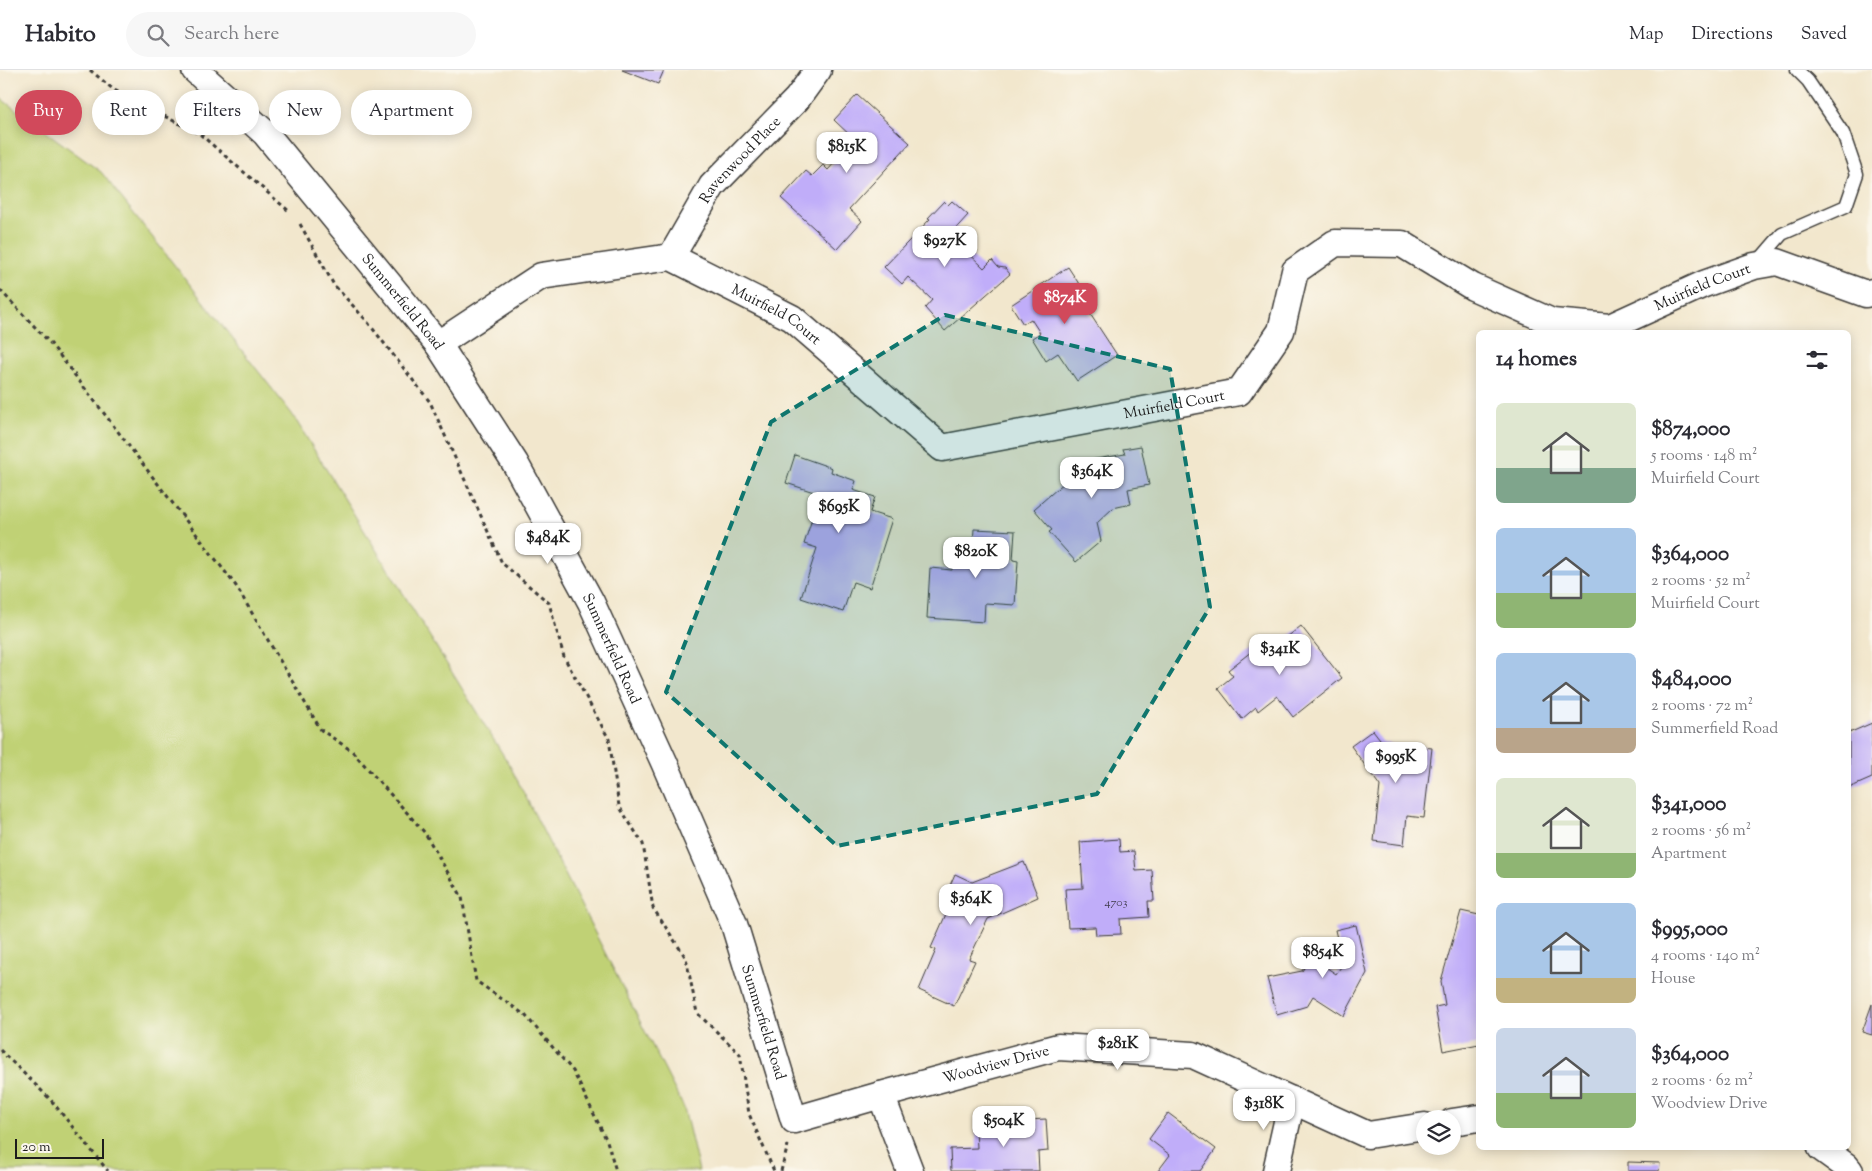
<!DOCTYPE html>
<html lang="en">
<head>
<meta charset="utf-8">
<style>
  :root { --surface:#fff; --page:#f7f7f7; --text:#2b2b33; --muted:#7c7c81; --line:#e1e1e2; --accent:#d1495b }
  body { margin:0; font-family:"Sorts Mill Goudy",serif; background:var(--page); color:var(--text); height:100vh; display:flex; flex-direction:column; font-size:19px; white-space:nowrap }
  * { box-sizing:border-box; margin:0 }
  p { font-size:16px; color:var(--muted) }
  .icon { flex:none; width:28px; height:28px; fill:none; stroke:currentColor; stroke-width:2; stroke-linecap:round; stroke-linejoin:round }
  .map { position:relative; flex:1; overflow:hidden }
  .details { position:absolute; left:1476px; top:260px; width:375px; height:820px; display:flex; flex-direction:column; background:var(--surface); border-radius:8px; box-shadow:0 2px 12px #0003 }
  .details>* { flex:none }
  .banner { position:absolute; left:15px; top:20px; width:475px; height:45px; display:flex; gap:10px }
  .fabs { position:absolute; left:1416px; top:1040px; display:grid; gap:10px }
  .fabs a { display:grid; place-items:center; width:45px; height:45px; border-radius:50%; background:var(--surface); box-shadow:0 2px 12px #0003; font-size:25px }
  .scale { position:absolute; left:15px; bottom:12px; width:89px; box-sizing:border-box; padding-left:5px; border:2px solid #1c1c1c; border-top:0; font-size:14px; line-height:18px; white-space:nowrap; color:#1c1c1c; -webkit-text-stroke:4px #fbf7ec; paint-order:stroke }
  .price { position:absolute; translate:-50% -42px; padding:0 11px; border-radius:10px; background:#fff; color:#222; font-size:16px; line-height:32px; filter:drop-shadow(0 1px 2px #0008) }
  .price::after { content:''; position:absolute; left:50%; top:30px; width:15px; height:11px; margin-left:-8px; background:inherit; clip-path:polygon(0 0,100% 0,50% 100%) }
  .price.current { background:var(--accent); color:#fff }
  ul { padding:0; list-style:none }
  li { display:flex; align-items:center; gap:15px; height:125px; padding:0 20px }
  li span { display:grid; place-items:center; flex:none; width:140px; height:100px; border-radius:8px; color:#555 }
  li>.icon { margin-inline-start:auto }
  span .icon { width:60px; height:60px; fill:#fffc; stroke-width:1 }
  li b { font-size:21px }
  h2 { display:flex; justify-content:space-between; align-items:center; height:60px; padding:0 20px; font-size:21px }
  .chip { padding:0 18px; border-radius:22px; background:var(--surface); box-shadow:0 2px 12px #0003; font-size:18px; line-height:45px }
  .chip.current { background:var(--accent); color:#fff }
  header { display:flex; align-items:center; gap:30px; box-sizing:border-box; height:70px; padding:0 25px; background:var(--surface); border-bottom:1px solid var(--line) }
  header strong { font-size:24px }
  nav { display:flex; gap:28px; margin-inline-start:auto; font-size:18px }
  .search { width:350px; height:45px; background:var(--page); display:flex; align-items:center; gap:12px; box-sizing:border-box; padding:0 18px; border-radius:28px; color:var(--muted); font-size:19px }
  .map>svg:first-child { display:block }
</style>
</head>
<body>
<header>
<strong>Habito</strong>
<div class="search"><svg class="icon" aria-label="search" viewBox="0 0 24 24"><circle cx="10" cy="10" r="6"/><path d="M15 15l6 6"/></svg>Search here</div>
<nav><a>Map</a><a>Directions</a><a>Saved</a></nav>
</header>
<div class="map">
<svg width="1872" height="1101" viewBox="0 0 1872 1101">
  <rect width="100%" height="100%" fill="#fbf7ec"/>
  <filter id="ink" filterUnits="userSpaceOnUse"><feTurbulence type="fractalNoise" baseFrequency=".02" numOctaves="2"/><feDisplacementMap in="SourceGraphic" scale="10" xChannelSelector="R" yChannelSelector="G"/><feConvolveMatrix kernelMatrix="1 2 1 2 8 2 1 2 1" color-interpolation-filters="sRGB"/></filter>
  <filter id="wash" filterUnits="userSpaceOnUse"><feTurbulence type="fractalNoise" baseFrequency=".0096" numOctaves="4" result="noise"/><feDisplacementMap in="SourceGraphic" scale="20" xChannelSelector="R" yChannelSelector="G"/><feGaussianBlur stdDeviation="1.12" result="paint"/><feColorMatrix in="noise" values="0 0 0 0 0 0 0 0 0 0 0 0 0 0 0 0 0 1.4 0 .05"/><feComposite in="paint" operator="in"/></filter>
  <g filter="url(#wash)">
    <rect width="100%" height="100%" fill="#f2e7cd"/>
    <!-- green -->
    <path fill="#c0d174" stroke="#6e7648" d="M0 28 101 102 292 344 510 696 684 1038 699 1101H0Z"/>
    <g id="blocks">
      <!-- building -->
      <path fill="#c0adf9" d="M622 0H664L658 14Z
        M857 25 910 73 849 139 862 151 837 179 781 128 806 101 812 106 823 95 828 100 855 70 834 50Z
        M944 131 948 135 952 131 968 145 950 165 984 198 992 190 998 197 1005 198 1010 204 945 261 925 238 932 230 908 207 902 214 884 197 930 149 928 148Z
        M1068 197 1081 217 1075 221 1117 285 1077 311 1058 283 1046 291 1032 268 1040 263 1031 249 1023 254 1011 235Z
        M1141 376 1149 415 1128 419 1131 434 1113 438 1097 453 1101 471 1076 492 1049 462 1052 460 1034 439 1090 390 1125 384 1123 379Z
        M795 385 832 398 831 402 856 411 853 420 875 427 870 442 892 449 870 518 853 512 843 542 801 528 817 478 804 474 820 424 786 413Z
        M974 459 1015 461 1013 490 1018 491 1015 535 985 533 984 552 927 548 930 498 952 500 953 486 972 487Z
        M1301 556 1342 608 1293 647 1277 626 1258 641 1256 637 1242 649 1218 618 1233 606 1228 600 1266 570 1273 578Z
        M1872 653V708L1849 718V663Z
        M1373 660 1383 673 1432 678 1424 748 1407 746 1404 775 1374 771 1380 716 1351 676Z
        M1119 769 1120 782 1134 781 1136 801 1152 800 1154 831H1148L1149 847 1120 849 1121 864 1096 865 1095 857 1068 858 1065 819 1083 818 1080 772Z
        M1024 792 1038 827 988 849 969 889 975 891 954 936 919 920 936 880 931 878 950 835 943 831 955 804 972 812Z
        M1461 841 1479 845V974L1443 981 1435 937 1445 935 1441 911Z
        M1356 855 1367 903 1344 946 1313 926 1307 936 1277 945 1267 908 1302 901 1311 887 1336 904 1343 894 1335 860Z
        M1872 934V965L1862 962Z
        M1168 1043 1216 1079 1200 1101H1158L1170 1085 1149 1069Z
        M1046 1049 1048 1081 1038 1082 1039 1101H951L950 1079 977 1078 976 1058 1009 1056 1008 1051Z
        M1628 1092 1660 1093 1659 1101H1628Z"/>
    </g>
  </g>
  <g filter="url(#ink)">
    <use href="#blocks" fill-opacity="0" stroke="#3c3a37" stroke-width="1"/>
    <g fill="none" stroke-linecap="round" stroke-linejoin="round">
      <!-- service casing -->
      <g stroke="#3c3a37" stroke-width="15">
        <path id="service" d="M1757 193 1782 164 1846 136 1857 104 1843 63 1808 11 1797 0"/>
      </g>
      <!-- minor casing -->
      <g stroke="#3c3a37" stroke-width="29">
        <g id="minor">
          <path id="s1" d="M195 0 265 63 438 274 515 393 591 532 664 692 734 854 794 1050 881 1025 1058 977 1193 985 1368 1065 1425 1056"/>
          <path id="s2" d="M671 187 712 116 797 29 818 0"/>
          <path id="s3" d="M438 274 541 206 671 187 792 248 942 378 1239 322 1281 261 1295 201 1335 173 1402 174 1473 217 1552 252 1610 257 1704 214 1754 196 1777 192 1866 224 1872 222"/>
          <path d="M881 1025 910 1101"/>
          <path d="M1452 1052 1479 1048"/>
          <path d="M1821 1078 1846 1096 1850 1101"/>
          <path d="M1276 1101 1292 1030"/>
        </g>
      </g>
      <!-- path -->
      <path stroke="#3c3a37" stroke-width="3" stroke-dasharray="4 4" stroke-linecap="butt" d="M90 0 114 20 201 65 290 142
        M300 154 334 215 366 250 430 332 502 493 549 533 564 587 609 669 619 736 643 774 653 838 686 888 697 943 740 984 749 1044 774 1101
        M0 220 51 274 236 516 321 660 352 681 425 763 462 827 476 911 525 945 573 1001 607 1071 616 1101
        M0 980 50 1029 108 1101
        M781 1101 788 1075"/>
      <!-- service -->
      <use href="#service" stroke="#fff" stroke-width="12"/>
      <!-- minor -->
      <use href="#minor" stroke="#fff" stroke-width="26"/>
    </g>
  </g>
  <!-- marked area -->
  <path fill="#0f766e" fill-opacity="0.2" stroke="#0f766e" stroke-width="4" stroke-dasharray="10 6" stroke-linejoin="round" d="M945 245 1170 299 1210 537 1097 724 837 776 666 622 771 352Z"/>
  <g text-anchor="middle" stroke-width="4.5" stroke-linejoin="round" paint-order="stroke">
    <!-- number labels -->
    <g font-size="12" fill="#454053">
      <text x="1116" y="836">4703</text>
    </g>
    <!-- street labels -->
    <g font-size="15" fill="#1c1c1c" stroke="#fbf7ec">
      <text dy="5" stroke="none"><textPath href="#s2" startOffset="120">Ravenwood Place</textPath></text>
      <text dy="5" stroke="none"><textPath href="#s3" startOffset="1471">Muirfield Court</textPath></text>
      <text dy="5" stroke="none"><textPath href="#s1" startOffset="312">Summerfield Road</textPath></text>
      <text dy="5" stroke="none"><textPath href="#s3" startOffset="375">Muirfield Court</textPath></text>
      <text dy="5" stroke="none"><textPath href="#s3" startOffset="825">Muirfield Court</textPath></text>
      <text dy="5" stroke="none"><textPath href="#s1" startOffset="718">Summerfield Road</textPath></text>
      <text dy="5" stroke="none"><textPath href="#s1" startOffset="1122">Summerfield Road</textPath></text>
      <text dy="5" stroke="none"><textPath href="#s1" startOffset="1434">Woodview Drive</textPath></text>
    </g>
  </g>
</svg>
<div class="fabs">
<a><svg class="icon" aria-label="layers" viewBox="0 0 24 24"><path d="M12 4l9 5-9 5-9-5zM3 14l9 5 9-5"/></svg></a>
</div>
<div class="scale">20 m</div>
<b class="price" style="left:847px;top:104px">$815K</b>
<b class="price" style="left:945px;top:198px">$927K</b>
<b class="price current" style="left:1065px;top:255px">$874K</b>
<b class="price" style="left:1092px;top:429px">$364K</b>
<b class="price" style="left:839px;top:464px">$695K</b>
<b class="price" style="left:548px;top:495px">$484K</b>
<b class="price" style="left:976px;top:509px">$820K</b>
<b class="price" style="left:1280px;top:606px">$341K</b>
<b class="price" style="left:1396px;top:714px">$995K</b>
<b class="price" style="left:971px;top:856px">$364K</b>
<b class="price" style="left:1323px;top:909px">$854K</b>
<b class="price" style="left:1118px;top:1001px">$281K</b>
<b class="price" style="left:1264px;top:1061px">$318K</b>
<b class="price" style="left:1004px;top:1078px">$504K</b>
<div class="banner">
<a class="chip current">Buy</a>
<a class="chip">Rent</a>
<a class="chip">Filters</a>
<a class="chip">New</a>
<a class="chip">Apartment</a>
</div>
<section class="details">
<h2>14 homes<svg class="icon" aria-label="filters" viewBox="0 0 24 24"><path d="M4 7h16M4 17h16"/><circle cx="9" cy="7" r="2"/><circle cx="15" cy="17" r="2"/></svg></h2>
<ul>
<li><span style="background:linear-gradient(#dfe7d0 65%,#7fa58c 0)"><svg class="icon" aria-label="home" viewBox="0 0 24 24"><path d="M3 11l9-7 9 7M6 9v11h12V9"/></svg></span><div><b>$874,000</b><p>5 rooms · 148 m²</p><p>Muirfield Court</p></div></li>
<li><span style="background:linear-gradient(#a9c7e8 65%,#8fb573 0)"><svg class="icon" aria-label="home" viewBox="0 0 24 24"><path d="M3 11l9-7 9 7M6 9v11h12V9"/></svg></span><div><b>$364,000</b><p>2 rooms · 52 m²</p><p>Muirfield Court</p></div></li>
<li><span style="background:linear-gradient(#a9c7e8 75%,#b9a48a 0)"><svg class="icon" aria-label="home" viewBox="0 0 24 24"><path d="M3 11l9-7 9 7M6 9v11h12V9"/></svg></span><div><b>$484,000</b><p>2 rooms · 72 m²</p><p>Summerfield Road</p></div></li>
<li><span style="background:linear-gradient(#dfe7d0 75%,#8fb573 0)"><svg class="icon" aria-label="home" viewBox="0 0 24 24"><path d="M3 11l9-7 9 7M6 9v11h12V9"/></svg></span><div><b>$341,000</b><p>2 rooms · 56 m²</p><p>Apartment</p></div></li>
<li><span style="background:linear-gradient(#a9c7e8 75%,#c2b280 0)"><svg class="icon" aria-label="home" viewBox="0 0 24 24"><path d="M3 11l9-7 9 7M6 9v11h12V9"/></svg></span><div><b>$995,000</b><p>4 rooms · 140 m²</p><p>House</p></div></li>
<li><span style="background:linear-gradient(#c9d6e8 65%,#8fb573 0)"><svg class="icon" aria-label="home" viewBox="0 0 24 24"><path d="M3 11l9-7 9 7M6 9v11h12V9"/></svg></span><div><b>$364,000</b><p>2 rooms · 62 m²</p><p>Woodview Drive</p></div></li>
</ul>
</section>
</div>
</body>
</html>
